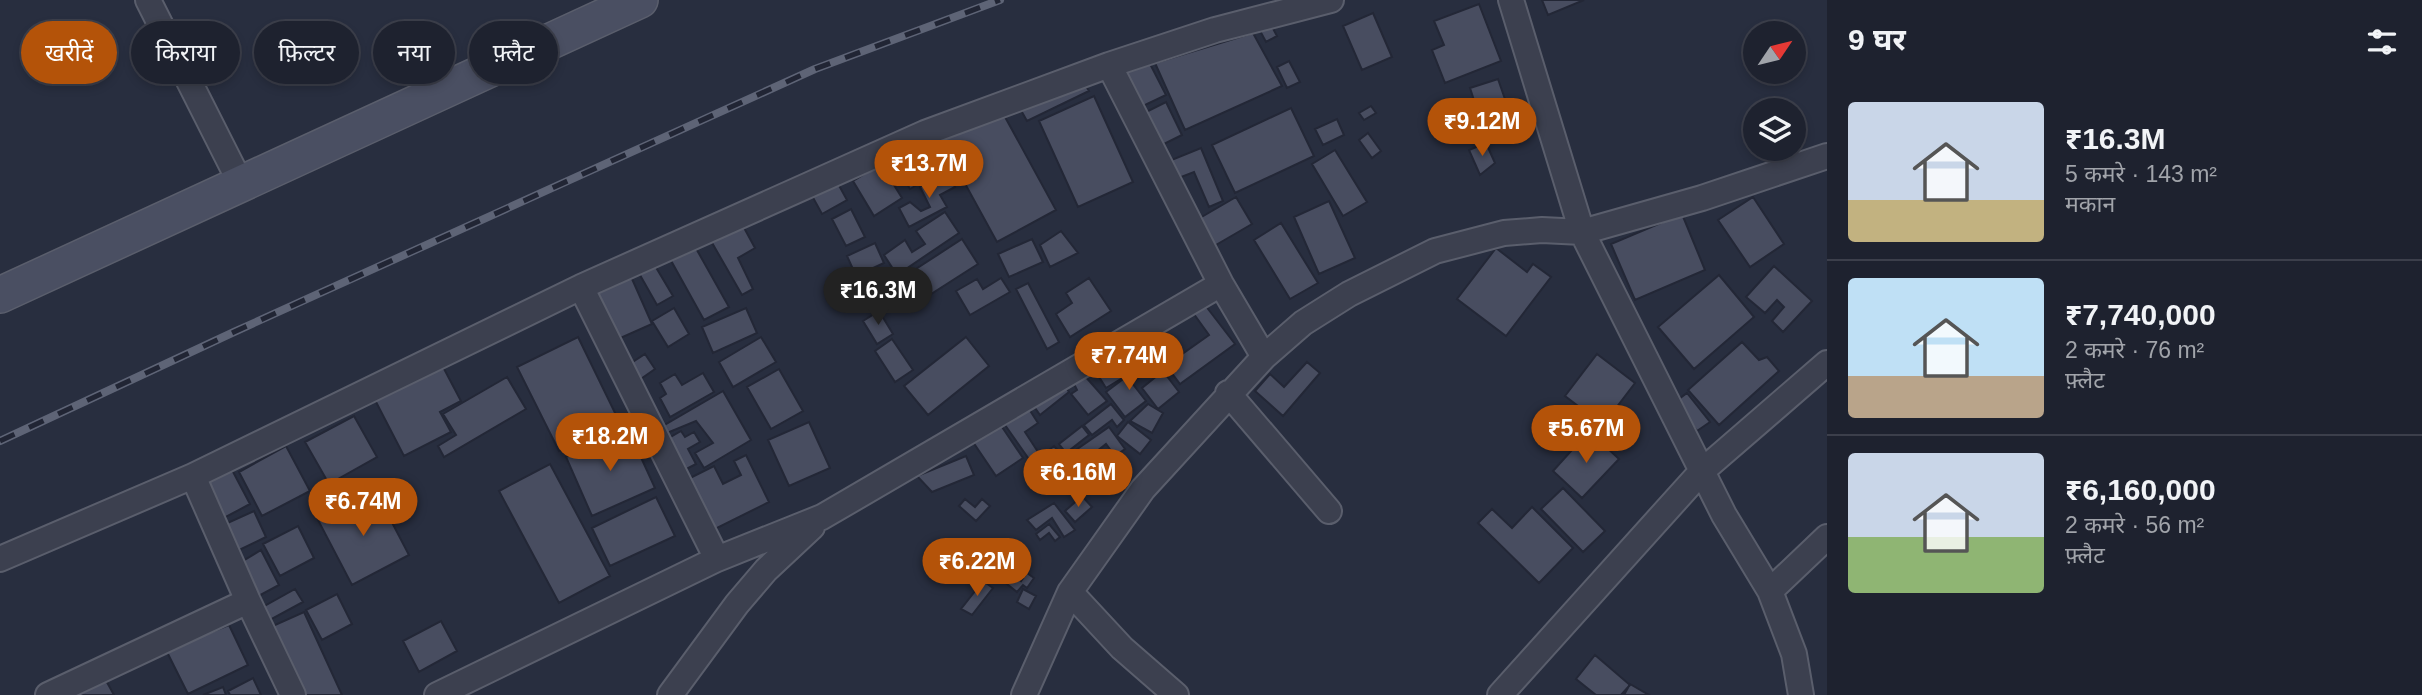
<!DOCTYPE html>
<html lang="hi">
<head>
<meta charset="utf-8">
<style>
  :root { --surface:#1e222f; --page:#2b2f3b; --text:#f1f3f6; --muted:#a1a4aa; --line:#3c3f4b; --accent:#b45309 }
  body { margin:0; font-family:Arial,"Noto Sans Devanagari",sans-serif; background:var(--page); color:var(--text); height:100vh; display:flex; flex-direction:column; font-size:26px; white-space:nowrap }
  * { box-sizing:border-box; margin:0 }
  p { font-size:23px; color:var(--muted) }
  .icon { flex:none; width:38px; height:38px; fill:none; stroke:currentColor; stroke-width:2; stroke-linecap:round; stroke-linejoin:round }
  .map { position:relative; flex:1; overflow:hidden }
  .side { display:flex; flex-direction:column; background:var(--surface); width:595px }
  .side>* { flex:none }
  .hud { position:absolute; left:21px; top:21px; width:665px; height:63px; display:flex; gap:14px }
  .needle { width:46px; rotate:55deg }
  .buttons { position:absolute; left:1743px; top:21px; display:grid; gap:14px }
  .buttons a { display:grid; place-items:center; width:63px; height:63px; border-radius:50%; background:var(--surface); box-shadow:0 4px 10px #0003,0 0 0 2px var(--line); font-size:35px }
  .price { position:absolute; translate:-50% -60px; padding:0 16px; border-radius:24px; background:var(--accent); color:#fff; font-size:23px; line-height:46px; filter:drop-shadow(0 2px 4px #0008) }
  .price::after { content:''; position:absolute; left:50%; top:42px; width:21px; height:16px; margin-left:-10px; background:inherit; clip-path:polygon(0 0,100% 0,50% 100%) }
  .price.active { background:#222; color:#fff }
  ul { padding:0; list-style:none }
  li { display:flex; align-items:center; gap:21px; height:175px; padding:0 21px }
  li+li { border-top:2px solid var(--line) }
  li span { display:grid; place-items:center; flex:none; width:196px; height:140px; border-radius:7px; color:#555 }
  li>.icon { margin-inline-start:auto }
  span .icon { width:84px; height:84px; fill:#fffc; stroke-width:1 }
  li b { font-size:30px }
  h2 { display:flex; justify-content:space-between; align-items:center; height:84px; padding:0 21px; font-size:30px }
  .chip { padding:0 24px; border-radius:32px; background:var(--surface); box-shadow:0 4px 10px #0003,0 0 0 2px var(--line); font-size:24px; line-height:63px }
  .chip.active { background:var(--accent); color:#fff }
  main { display:flex; flex:1; min-height:0 }
  .map>svg:first-child { display:block }
</style>
</head>
<body>
<main>
<div class="map">
<svg width="1827" height="695" viewBox="0 0 1827 695">
  <rect width="100%" height="100%" fill="#282e3f"/>
  <!-- building -->
  <path fill="#484d60" stroke="#232736" stroke-width="2" d="M1542 0H1584L1548 15Z
    M1479 4 1501 61 1445 83 1432 50 1444 45 1434 21Z
    M1373 13 1392 57 1362 70 1343 26Z
    M1269 21 1277 36 1266 42 1258 27Z
    M1253 33 1282 86 1185 130 1155 63Z
    M1147 58 1166 95 1143 106 1125 70Z
    M1289 61 1300 82 1287 88 1277 67Z
    M1081 78 1089 91 1027 121 1018 105Z
    M1498 79 1514 125 1485 134 1470 88Z
    M1094 96 1133 182 1078 207 1039 121Z
    M1166 102 1182 135 1158 147 1142 114Z
    M999 106 1056 210 997 242 940 138Z
    M1371 106 1376 113 1364 120 1359 113Z
    M1291 108 1314 156 1235 193 1212 145Z
    M1337 119 1344 135 1323 145 1315 129Z
    M1368 133 1381 151 1372 158 1359 140Z
    M927 139 935 154 913 166 922 182 910 189 892 158Z
    M1486 143 1495 163 1480 175 1469 150Z
    M1201 148 1223 201 1209 207 1194 172 1176 179 1169 161Z
    M1335 150 1367 202 1343 216 1312 164Z
    M881 164 902 198 874 216 853 181Z
    M947 172 955 187 940 195 947 207 909 227 899 208 910 202 921 211 930 207 920 187Z
    M836 180 847 200 822 214 811 194Z
    M1236 197 1252 224 1209 249 1193 222Z
    M1753 197 1784 244 1750 267 1718 220Z
    M1329 201 1355 258 1319 274 1294 217Z
    M851 209 865 237 846 246 832 219Z
    M945 212 959 233 897 275 884 255 905 240 912 252 925 244 916 231Z
    M1682 214 1705 270 1635 300 1611 244Z
    M1281 223 1318 283 1290 299 1254 240Z
    M742 224 755 248 738 258 753 289 742 295 711 241Z
    M1061 231 1078 253 1050 267 1040 245Z
    M962 239 978 264 917 303 902 278Z
    M1032 239 1043 262 1009 277 998 254Z
    M693 243 729 307 704 320 669 257Z
    M875 243 884 263 856 276 847 256Z
    M1496 248 1527 272 1533 264 1551 277 1506 336 1457 299Z
    M651 259 673 296 657 305 636 268Z
    M1774 266 1812 301 1783 332 1772 321 1784 307 1777 300 1765 313 1746 297Z
    M890 269 900 287 874 303 863 285Z
    M629 272 652 324 616 340 588 294Z
    M1719 275 1754 317 1694 369 1658 327Z
    M1001 278 1010 292 970 315 956 291 977 279 983 289Z
    M1089 278 1111 311 1070 337 1056 314 1072 303 1066 293Z
    M1028 283 1059 342 1047 349 1016 289Z
    M1205 305 1235 344 1180 384 1159 356 1168 349 1175 359 1209 335 1191 310Z
    M674 308 689 334 668 347 652 321Z
    M746 308 757 333 713 353 702 327Z
    M879 311 893 334 877 344 863 321Z
    M578 337 619 421 559 451 517 367Z
    M761 337 776 362 733 387 719 362Z
    M966 337 989 366 928 415 904 386Z
    M892 339 913 370 895 382 875 351Z
    M1742 342 1759 360 1767 357 1779 371 1719 425 1688 390Z
    M1128 343 1141 358 1130 373 1116 351Z
    M1108 352 1124 377 1106 388 1091 364Z
    M645 354 655 369 635 383 625 367Z
    M1597 354 1635 383 1603 425 1565 396Z
    M1147 361 1152 367 1132 383 1146 401 1125 417 1106 392Z
    M1307 362 1320 373 1283 416 1255 391 1270 374 1284 387Z
    M442 365 461 401 440 412 451 432 404 456 375 400Z
    M779 369 803 411 771 429 747 387Z
    M1163 371 1179 392 1158 409 1142 388Z
    M703 373 714 392 670 417 660 398 666 394 660 383 675 374 682 385Z
    M1084 375 1107 401 1088 415 1071 394 1077 390 1073 382Z
    M507 377 526 409 444 457 438 446 456 435 443 414Z
    M1063 383 1069 392 1040 415 1033 405Z
    M723 391 751 440 704 468 695 453 713 443 696 421 667 433 656 430Z
    M1687 393 1710 422 1697 431 1675 402Z
    M1111 404 1124 420 1117 427 1112 420 1092 435 1084 425Z
    M1148 404 1163 413 1152 433 1130 421Z
    M1029 409 1038 423 1025 432 1040 455 1031 462 1005 425Z
    M354 416 377 457 329 484 305 442Z
    M998 421 1023 458 996 476 971 439Z
    M809 422 830 468 789 486 768 440Z
    M1128 422 1151 440 1140 454 1117 436Z
    M1082 426 1089 435 1066 453 1059 444Z
    M1109 427 1125 449 1115 456 1106 444 1082 463 1073 452Z
    M628 429 655 488 592 516 566 457Z
    M681 431 685 437 694 432 700 442 688 449 696 464 679 473 662 442Z
    M1589 431 1619 459 1582 498 1553 471Z
    M286 446 310 491 262 516 239 472Z
    M1054 446 1062 455 1043 470 1054 485 1047 490 1029 466Z
    M746 455 769 502 709 532 684 481 714 466 723 484 741 475 734 461Z
    M966 456 974 475 932 492 917 476Z
    M550 464 610 576 559 603 499 491Z
    M231 468 250 504 222 519 203 482Z
    M1563 488 1605 531 1583 552 1541 509Z
    M375 490 409 555 352 585 318 520Z
    M1082 496 1092 507 1075 522 1065 511Z
    M656 497 675 536 610 566 592 528Z
    M965 499 975 507 982 499 990 506 976 521 959 506Z
    M1054 503 1075 530 1064 537 1052 518 1036 530 1027 520Z
    M1532 507 1573 548 1539 583 1478 523 1492 509 1512 528Z
    M254 511 266 537 235 552 223 525Z
    M1049 524 1060 537 1055 541 1049 533 1040 540 1036 534Z
    M298 526 314 558 280 576 263 544Z
    M261 550 279 585 253 599 238 564Z
    M1013 555 1024 568 1018 573 1007 560Z
    M1027 573 1034 578 1027 588 1023 585 1017 592 1007 584 1014 575 1021 581Z
    M983 581 993 588 972 615 961 609Z
    M295 589 303 602 268 621 261 608Z
    M1023 589 1036 596 1029 609 1017 602Z
    M337 594 352 624 322 640 306 610Z
    M304 612 342 695H297L266 629Z
    M441 621 457 651 419 672 403 641Z
    M229 625 248 665 188 694 166 650Z
    M1595 655 1630 685 1621 695H1596L1576 679Z
    M103 675 114 695H73Z
    M253 678 261 695H230L228 691Z
    M1630 684 1649 695H1624Z
    M223 687 226 695H203Z"/>
  <g fill="none" stroke-linecap="round" stroke-linejoin="round">
    <!-- street casing -->
    <g stroke="#5a5e6c" stroke-width="28">
      <path id="street" d="M148 0 241 184
        M1511 0 1582 232 1724 515 1770 591 1794 654 1801 695
        M1109 65 1221 284 1264 357
        M581 287 717 559
        M1228 393 1329 511
        M193 476 248 601 293 695
        M0 559 193 476 581 287 925 133 1109 65 1215 30 1331 0
        M1770 591 1827 537
        M1070 592 1122 648 1176 695
        M48 695 248 601
        M437 695 717 559 822 517 1221 284
        M670 695 737 604 766 570 812 527
        M1024 695 1070 592 1143 489 1264 357 1303 323 1349 294 1435 251 1504 233 1542 230 1582 232 1702 198 1827 156
        M1500 695 1701 472 1827 363"/>
    </g>
    <!-- secondary casing -->
    <g stroke="#5a5e6c" stroke-width="38">
      <path id="secondary" d="M0 295 640 0"/>
    </g>
    <!-- street -->
    <use href="#street" stroke="#3c404f" stroke-width="24"/>
    <!-- secondary -->
    <use href="#secondary" stroke="#4a4f62" stroke-width="35"/>
    <!-- rail casing -->
    <g stroke="#5e6476" stroke-width="8">
      <path id="rail" d="M0 441 234 332 815 69 1000 0"/>
    </g>
    <!-- rail -->
    <use href="#rail" stroke="#212534" stroke-width="5" stroke-dasharray="16" stroke-linecap="butt"/>
  </g>
</svg>
<div class="buttons">
<a><svg class="needle" viewBox="-14 -14 28 28"><path d="M0-13l5 13h-10z" fill="#e53935"/><path d="M0 13l5-13h-10z" fill="#a1a4aa"/></svg></a>
<a><svg class="icon" aria-label="layers" viewBox="0 0 24 24"><path d="M12 4l9 5-9 5-9-5zM3 14l9 5 9-5"/></svg></a>
</div>
<b class="price" style="left:1482px;top:158px">₹9.12M</b>
<b class="price" style="left:929px;top:200px">₹13.7M</b>
<b class="price active" style="left:878px;top:327px">₹16.3M</b>
<b class="price" style="left:1129px;top:392px">₹7.74M</b>
<b class="price" style="left:1586px;top:465px">₹5.67M</b>
<b class="price" style="left:610px;top:473px">₹18.2M</b>
<b class="price" style="left:1078px;top:509px">₹6.16M</b>
<b class="price" style="left:363px;top:538px">₹6.74M</b>
<b class="price" style="left:977px;top:598px">₹6.22M</b>
<div class="hud">
<a class="chip active">खरीदें</a>
<a class="chip">किराया</a>
<a class="chip">फ़िल्टर</a>
<a class="chip">नया</a>
<a class="chip">फ़्लैट</a>
</div>
</div>
<section class="side">
<h2>9 घर<svg class="icon" aria-label="filters" viewBox="0 0 24 24"><path d="M4 7h16M4 17h16"/><circle cx="9" cy="7" r="2"/><circle cx="15" cy="17" r="2"/></svg></h2>
<ul>
<li><span style="background:linear-gradient(#c9d6e8 70%,#c2b280 0)"><svg class="icon" aria-label="home" viewBox="0 0 24 24"><path d="M3 11l9-7 9 7M6 9v11h12V9"/></svg></span><div><b>₹16.3M</b><p>5 कमरे · 143 m²</p><p>मकान</p></div></li>
<li><span style="background:linear-gradient(#bfe0f5 70%,#b9a48a 0)"><svg class="icon" aria-label="home" viewBox="0 0 24 24"><path d="M3 11l9-7 9 7M6 9v11h12V9"/></svg></span><div><b>₹7,740,000</b><p>2 कमरे · 76 m²</p><p>फ़्लैट</p></div></li>
<li><span style="background:linear-gradient(#c9d6e8 60%,#8fb573 0)"><svg class="icon" aria-label="home" viewBox="0 0 24 24"><path d="M3 11l9-7 9 7M6 9v11h12V9"/></svg></span><div><b>₹6,160,000</b><p>2 कमरे · 56 m²</p><p>फ़्लैट</p></div></li>
</ul>
</section>
</main>
</body>
</html>
